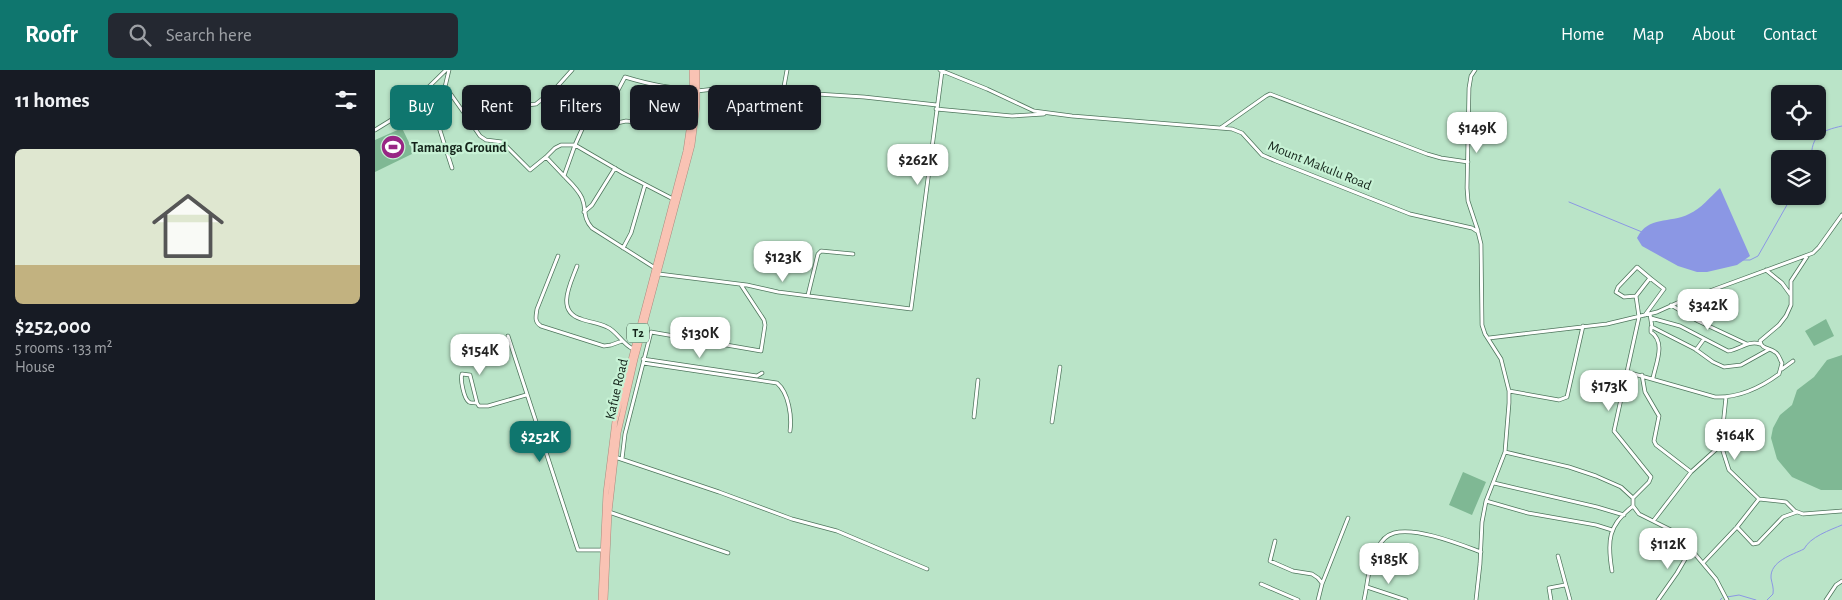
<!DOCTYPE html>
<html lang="en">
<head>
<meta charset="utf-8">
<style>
  :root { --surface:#171b24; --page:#242831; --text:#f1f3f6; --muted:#9ea1a6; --line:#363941; --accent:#0f766e }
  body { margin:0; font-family:"Alegreya Sans",sans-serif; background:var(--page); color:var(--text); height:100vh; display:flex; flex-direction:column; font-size:19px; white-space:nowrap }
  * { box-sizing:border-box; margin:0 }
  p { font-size:16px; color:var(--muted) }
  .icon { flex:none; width:28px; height:28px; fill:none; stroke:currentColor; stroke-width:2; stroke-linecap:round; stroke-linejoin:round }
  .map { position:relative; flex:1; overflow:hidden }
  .details { display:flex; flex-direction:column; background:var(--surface); width:375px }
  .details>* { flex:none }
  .hud { position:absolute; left:15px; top:15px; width:475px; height:45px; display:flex; gap:10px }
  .controls { position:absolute; left:1396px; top:15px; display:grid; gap:10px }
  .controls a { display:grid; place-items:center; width:55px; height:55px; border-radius:8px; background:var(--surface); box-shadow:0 1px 4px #0004; font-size:25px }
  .price { position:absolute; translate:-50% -42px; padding:0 11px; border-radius:10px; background:#fff; color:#222; font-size:16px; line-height:32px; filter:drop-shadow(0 1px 2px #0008) }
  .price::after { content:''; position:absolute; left:50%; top:30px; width:15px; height:11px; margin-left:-8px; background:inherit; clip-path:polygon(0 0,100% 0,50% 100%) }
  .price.current { background:var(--accent); color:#fff }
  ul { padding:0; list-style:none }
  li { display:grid; align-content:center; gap:10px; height:265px; padding:0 15px }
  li+li { border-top:1px solid var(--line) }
  li span { display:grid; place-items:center; height:155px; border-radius:8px; color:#555 }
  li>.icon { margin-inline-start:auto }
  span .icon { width:90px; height:90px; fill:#fffc; stroke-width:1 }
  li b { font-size:21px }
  h2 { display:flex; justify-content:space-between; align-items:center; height:60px; padding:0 15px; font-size:21px }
  .pill { padding:0 18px; border-radius:8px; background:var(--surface); box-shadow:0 1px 4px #0004; font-size:18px; line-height:45px }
  .pill.current { background:var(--accent); color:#fff }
  header { display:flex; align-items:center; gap:30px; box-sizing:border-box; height:70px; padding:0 25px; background:var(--accent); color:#fff }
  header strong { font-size:24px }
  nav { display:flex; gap:28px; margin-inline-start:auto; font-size:18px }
  .search { width:350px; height:45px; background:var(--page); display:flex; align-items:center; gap:12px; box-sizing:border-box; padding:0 18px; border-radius:8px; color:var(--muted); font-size:19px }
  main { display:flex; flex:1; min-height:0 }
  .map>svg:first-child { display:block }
</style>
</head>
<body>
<header>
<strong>Roofr</strong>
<div class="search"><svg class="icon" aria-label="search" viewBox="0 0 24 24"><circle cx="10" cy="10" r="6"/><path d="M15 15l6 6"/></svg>Search here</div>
<nav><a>Home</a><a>Map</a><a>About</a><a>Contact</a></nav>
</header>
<main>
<section class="details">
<h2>11 homes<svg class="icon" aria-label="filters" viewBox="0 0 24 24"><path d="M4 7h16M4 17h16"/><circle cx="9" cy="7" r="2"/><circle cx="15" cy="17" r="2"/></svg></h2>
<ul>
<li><span style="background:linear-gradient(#dfe7d0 75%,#c2b280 0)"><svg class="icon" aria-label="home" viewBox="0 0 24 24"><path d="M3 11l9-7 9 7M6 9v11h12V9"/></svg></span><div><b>$252,000</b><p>5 rooms · 133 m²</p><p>House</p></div></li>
</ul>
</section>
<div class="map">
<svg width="1467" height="530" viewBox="0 0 1467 530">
  <rect width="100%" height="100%" fill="#bae4c8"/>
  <!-- green -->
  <path fill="#7fb894" d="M27 58 39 83 0 102V70Z
    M1451 249 1459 266 1439 276 1430 261Z
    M1467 285V420H1446L1417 407 1402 389 1396 368 1398 358 1405 345 1417 335 1422 320 1439 307 1452 290Z
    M1088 402 1111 412 1097 445 1074 435Z"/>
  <!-- water -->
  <path fill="#8b97e4" d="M1345 118 1375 186 1362 195 1332 202H1322L1303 196 1267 176 1262 168C1274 145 1294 154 1314 144 1326 139 1335 127 1345 118Z"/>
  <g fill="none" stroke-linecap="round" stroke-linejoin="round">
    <!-- stream -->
    <path stroke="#8b97e4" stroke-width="1" d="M1436 89C1437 65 1445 61 1467 56
      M1194 132 1267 162
      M1368 190H1375L1383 186 1417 126
      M1352 527 1364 525 1381 530
      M1345 530 1347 528
      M1392 530 1398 524C1399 518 1397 514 1396 508 1395 491 1417 485 1429 479 1435 467 1455 460 1467 455"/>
    <!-- minor casing -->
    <g stroke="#4e755c" stroke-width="4.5">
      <path id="minor" d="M74 0 62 51 77 98
        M565 0 612 19 659 41 697 46 857 59 867 63 887 85 901 91 1035 144 1097 158 1103 162 1106 174 1107 255 1110 264 1126 289 1134 321V333L1130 382 1111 431 1107 452 1105 494 1101 530
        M1100 0 1096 6 1094 18 1092 118 1093 131 1103 161
        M70 16 94 50
        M180 19C195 16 212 24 217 37L200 75 189 106C195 112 203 119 207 128 212 140 207 147 217 158L280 198
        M322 21 348 18 489 27 562 35
        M408 22 412 0
        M217 37 242 53 251 51 260 52
        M561 39 637 46 669 44
        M225 42 231 33 241 24 250 7C273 14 294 19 318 19
        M847 57 891 26 895 24 1052 84 1066 88 1093 92
        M0 60 26 44 71 0
        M171 87 155 100 127 72 111 70 105 66 94 50 117 39 161 34 180 19 197 0
        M189 106 171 87 180 78 186 75H200L248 103 298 129
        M209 142 217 135 240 98
        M248 178 256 163 270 115
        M183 186 162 239C161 246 159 252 166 256L229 276 236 275 247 271
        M202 196C196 213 180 241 206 249 214 252 224 253 232 257 242 261 247 274 258 279
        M1391 200 1407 213 1415 224
        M284 204 372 215 403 222 536 239 567 1
        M433 225 443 184 446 181 478 184
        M1296 235 1323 251 1372 274
        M1275 244 1277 257 1320 279 1338 292 1349 297 1366 295 1393 280
        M1270 245 1289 219 1275 208
        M1276 248 1305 256 1353 281C1364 280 1373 270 1385 274
        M1276 257V262C1291 272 1281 293 1278 308
        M133 266 203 480H227
        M1114 268 1232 254 1282 242 1302 233 1438 183 1444 177 1467 145
        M1321 280 1329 269
        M268 289 382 306 387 303
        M268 293 402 313C414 323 417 347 415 361
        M1407 299 1418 291
        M1252 302 1340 327C1364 328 1385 318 1404 304L1407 293C1405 290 1404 284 1400 282 1394 277 1387 280 1385 271L1404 255 1411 246 1416 235V211L1433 185
        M1267 305 1270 322 1284 346 1279 371 1281 375 1316 402
        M1134 321 1184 330 1192 327 1208 256
        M102 333 95 305 87 304C85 309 89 329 94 332 95 333 101 333 102 333L104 336H113L151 325
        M599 347 603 310
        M677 352 685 297
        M1130 382 1194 397 1221 406 1246 417 1258 428V436L1264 444 1298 461 1309 471 1341 509 1352 530
        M240 387 344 422 417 449 462 461 552 499
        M247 389 250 364 276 262 386 281 390 255 389 250 366 215
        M1119 413 1222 437 1249 445
        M1258 428 1274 412 1276 407 1239 361 1264 247 1261 226 1275 208 1262 197 1243 217 1241 222 1249 227 1261 226
        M1384 429 1411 432 1420 441 1428 444 1467 441
        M1111 431 1153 443 1221 455 1237 460
        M234 442 353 483
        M1279 450 1316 402 1346 375 1351 327
        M1362 457 1378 474 1383 473 1408 447 1422 442
        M900 471 895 491 918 501 937 504 943 508 947 513
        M1183 486 1195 530
        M1328 493 1362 457 1384 429 1354 400 1346 375
        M1237 501C1232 471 1233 455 1258 436
        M886 514 923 530
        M992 517 1031 530
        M943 530 947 514 973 448
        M989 530C993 513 993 493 1003 478 1006 471 1012 465 1019 463 1042 457 1084 474 1106 482
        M1176 530 1174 518 1190 515
        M1283 530 1302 503 1316 479
        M1451 530 1461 515 1467 511"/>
    </g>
    <!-- highway casing -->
    <g stroke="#a88b7e" stroke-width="6">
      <path id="highway" d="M226 530 231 423 240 351 311 81 318 33 317 0
        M230 530 234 442 243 363 260 289 317 75 322 35V0"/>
    </g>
    <!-- minor -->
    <use href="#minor" stroke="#fff" stroke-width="3"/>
    <!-- highway -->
    <use href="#highway" stroke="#f9c3b4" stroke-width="5"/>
  </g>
  <!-- icons -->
  <defs>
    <g id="stadium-disc" transform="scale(1.25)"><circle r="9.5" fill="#982684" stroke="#c7f2d5"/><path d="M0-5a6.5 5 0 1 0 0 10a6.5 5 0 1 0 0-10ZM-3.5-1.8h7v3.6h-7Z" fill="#fff"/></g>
  </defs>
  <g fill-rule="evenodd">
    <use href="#stadium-disc" x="18" y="77"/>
  </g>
  <g text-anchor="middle" stroke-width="4.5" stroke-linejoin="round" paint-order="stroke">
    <!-- shield labels -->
    <rect fill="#c7f2d5" stroke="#496151" stroke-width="1" x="252" y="253.5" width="22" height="19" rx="4"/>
    <g font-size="12" font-weight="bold" fill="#132319">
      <text x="263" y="267">T2</text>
    </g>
    <!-- poi labels -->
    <g font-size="14" font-weight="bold" fill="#132319" stroke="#c7f2d5" text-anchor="start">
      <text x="36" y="82">Tamanga Ground</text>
    </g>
    <!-- street labels -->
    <g font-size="14" fill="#132319" stroke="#c7f2d5">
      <text transform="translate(945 95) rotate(22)" y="5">Mount Makulu Road</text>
      <text transform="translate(241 319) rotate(-77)" y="5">Kafue Road</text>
    </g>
  </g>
</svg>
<div class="controls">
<a><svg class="icon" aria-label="locate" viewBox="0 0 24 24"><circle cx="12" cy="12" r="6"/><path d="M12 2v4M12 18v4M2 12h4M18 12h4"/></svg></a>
<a><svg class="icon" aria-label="layers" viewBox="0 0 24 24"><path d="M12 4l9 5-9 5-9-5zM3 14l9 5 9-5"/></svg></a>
</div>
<b class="price" style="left:1102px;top:84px">$149K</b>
<b class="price" style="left:543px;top:116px">$262K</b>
<b class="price" style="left:408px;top:213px">$123K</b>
<b class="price" style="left:1333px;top:261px">$342K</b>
<b class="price" style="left:325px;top:289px">$130K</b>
<b class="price" style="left:105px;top:306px">$154K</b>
<b class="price" style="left:1234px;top:342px">$173K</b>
<b class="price" style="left:1360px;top:391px">$164K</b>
<b class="price current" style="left:165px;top:393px">$252K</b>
<b class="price" style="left:1293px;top:500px">$112K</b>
<b class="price" style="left:1014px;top:515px">$185K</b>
<div class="hud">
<a class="pill current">Buy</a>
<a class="pill">Rent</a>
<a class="pill">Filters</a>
<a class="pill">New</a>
<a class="pill">Apartment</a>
</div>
</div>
</main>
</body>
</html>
